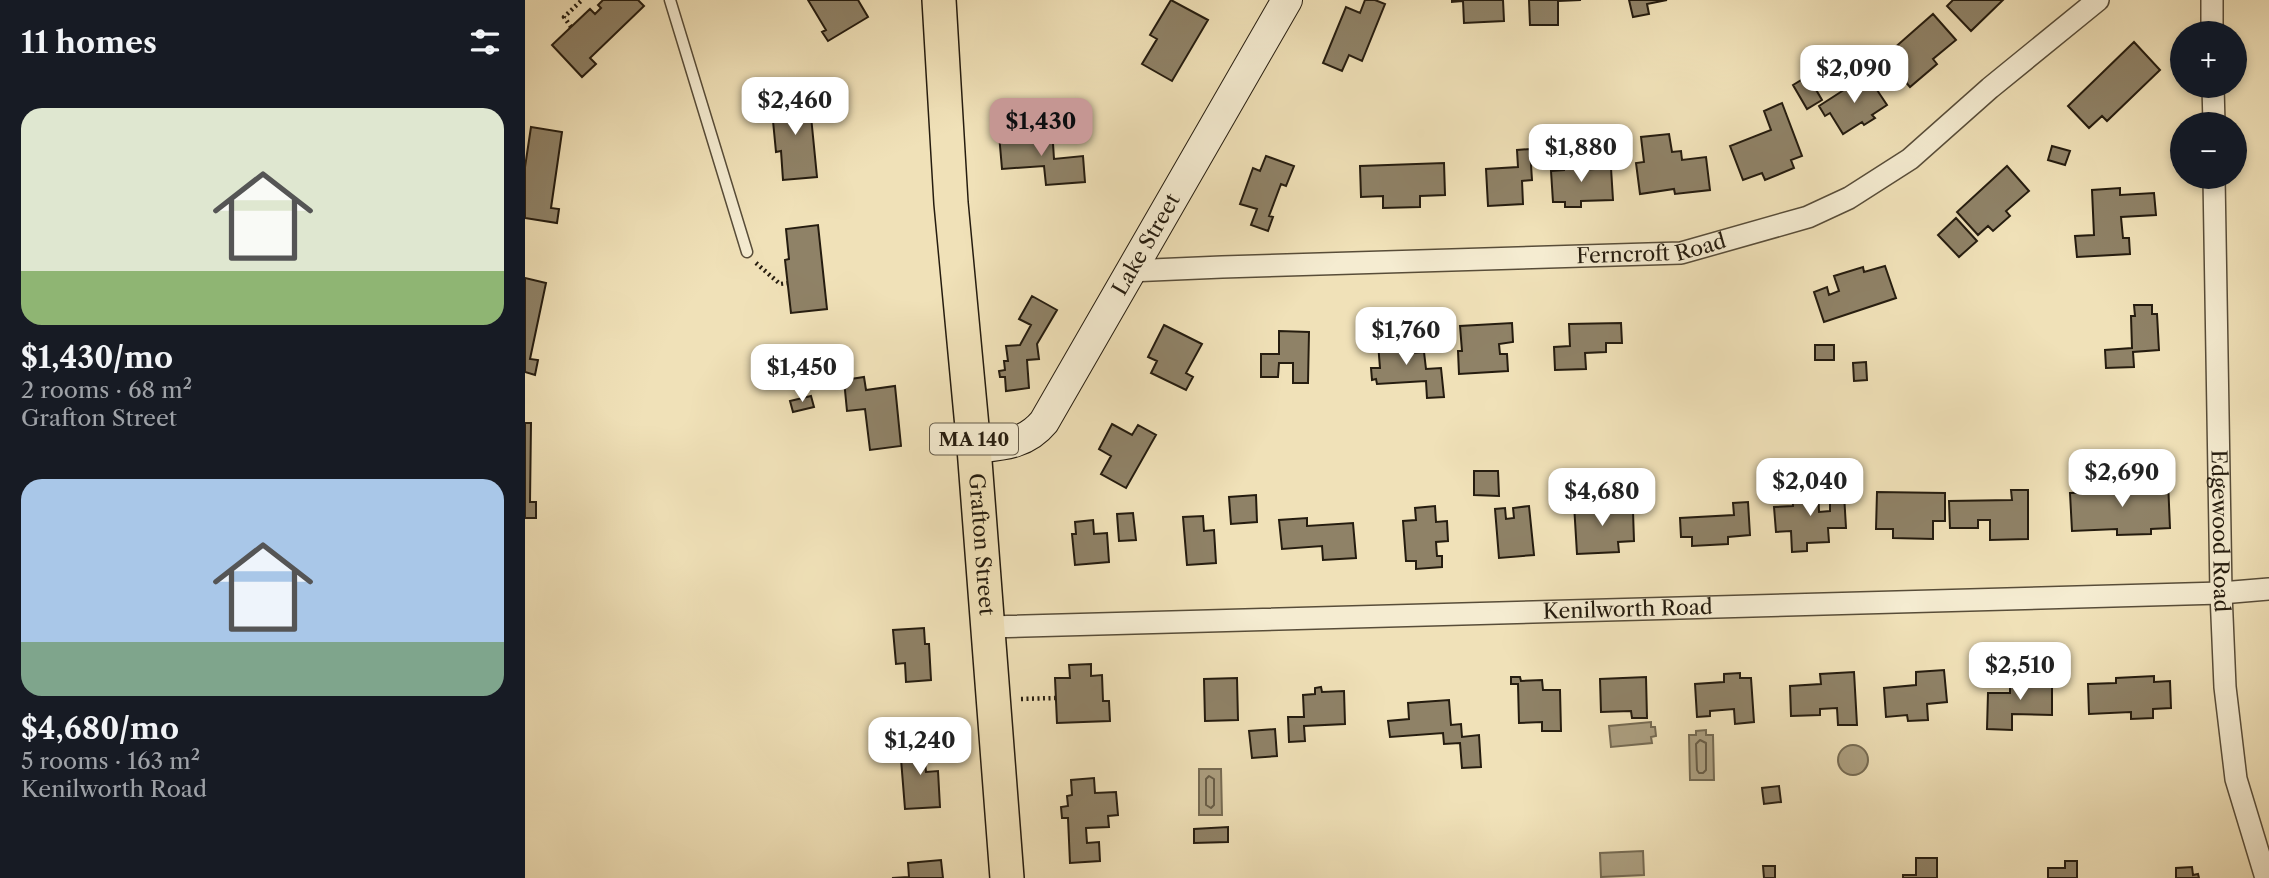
<!DOCTYPE html>
<html lang="en">
<head>
<meta charset="utf-8">
<style>
  :root { --surface:#171b24; --page:#20242c; --text:#f1f3f6; --muted:#9ea1a6; --accent:#c59692 }
  body { margin:0; font-family:"Libre Caslon Text",serif; background:var(--page); color:var(--text); height:100vh; display:flex; flex-direction:column; font-size:26px; white-space:nowrap }
  * { box-sizing:border-box; margin:0 }
  p { font-size:23px; color:var(--muted) }
  .icon { flex:none; width:38px; height:38px; fill:none; stroke:currentColor; stroke-width:2; stroke-linecap:round; stroke-linejoin:round }
  .map { position:relative; flex:1; overflow:hidden }
  .details { display:flex; flex-direction:column; background:var(--surface); width:525px }
  .details>* { flex:none }
  .buttons { position:absolute; left:1645px; top:21px; display:grid; gap:14px }
  .buttons a { display:grid; place-items:center; width:77px; height:77px; border-radius:50%; background:var(--surface); box-shadow:0 4px 10px #0003; font-size:35px }
  .price { position:absolute; translate:-50% -60px; padding:0 16px; border-radius:14px; background:#fff; color:#222; font-size:23px; line-height:46px; filter:drop-shadow(0 2px 4px #0008) }
  .price::after { content:''; position:absolute; left:50%; top:42px; width:21px; height:16px; margin-left:-10px; background:inherit; clip-path:polygon(0 0,100% 0,50% 100%) }
  .price.current { background:var(--accent); color:#111 }
  ul { padding:0; list-style:none }
  li { display:grid; align-content:center; gap:14px; height:371px; padding:0 21px }
  li span { display:grid; place-items:center; height:217px; border-radius:21px; color:#555 }
  li>.icon { margin-inline-start:auto }
  span .icon { width:126px; height:126px; fill:#fffc; stroke-width:1 }
  li b { font-size:30px }
  h2 { display:flex; justify-content:space-between; align-items:center; height:84px; padding:0 21px; font-size:30px }
  main { display:flex; flex:1; min-height:0 }
  .map>svg:first-child { display:block }
</style>
</head>
<body>
<main>
<section class="details">
<h2>11 homes<svg class="icon" aria-label="filters" viewBox="0 0 24 24"><path d="M4 7h16M4 17h16"/><circle cx="9" cy="7" r="2"/><circle cx="15" cy="17" r="2"/></svg></h2>
<ul>
<li><span style="background:linear-gradient(#dfe7d0 75%,#8fb573 0)"><svg class="icon" aria-label="home" viewBox="0 0 24 24"><path d="M3 11l9-7 9 7M6 9v11h12V9"/></svg></span><div><b>$1,430/mo</b><p>2 rooms · 68 m²</p><p>Grafton Street</p></div></li>
<li><span style="background:linear-gradient(#a9c7e8 75%,#7fa58c 0)"><svg class="icon" aria-label="home" viewBox="0 0 24 24"><path d="M3 11l9-7 9 7M6 9v11h12V9"/></svg></span><div><b>$4,680/mo</b><p>5 rooms · 163 m²</p><p>Kenilworth Road</p></div></li>
</ul>
</section>
<div class="map">
<svg width="1744" height="878" viewBox="0 0 1744 878">
  <rect width="100%" height="100%" fill="#f0e1b8"/>
  <filter id="stains"><feTurbulence type="fractalNoise" baseFrequency=".00286" numOctaves="4"/><feColorMatrix values="0 0 0 0 .2 0 0 0 0 .09 0 0 0 0 .02 0 0 0 .5 -.17"/></filter>
  <radialGradient id="worn" r=".72"><stop offset=".6" stop-color="#630" stop-opacity="0"/><stop offset="1" stop-color="#630" stop-opacity=".3"/></radialGradient>
  <!-- water -->
  <path fill="#ab9e7f" stroke="#756a52" stroke-width="2" d="M1126 722V727H1130L1131 736 1126 737 1127 743 1086 747 1084 726Z
    M1181 730V735H1188L1189 780H1165L1164 735H1171V731Z
    M1313 760a15 15 0 1 1 30 0a15 15 0 1 1-30 0Z
    M674 769H696L697 815H674Z
    M1118 851 1119 875 1076 877 1075 853Z"/>
  <g fill="none" stroke-linecap="round" stroke-linejoin="round">
    <!-- shore -->
    <path stroke="#685d47" stroke-width="2" d="M1175 740 1181 743V770L1178 773H1174L1172 770 1171 744Z
      M684 776 689 779V805L686 808 681 805V779Z"/>
  </g>
  <!-- building -->
  <path fill="#8f8267" stroke="#251c0f" stroke-width="2" d="M78 0H113L119 6 65 58 71 64 57 77 27 45 65 9 70 14 76 8 73 5Z
    M283 0H333L343 17 303 41 297 32 301 30Z
    M646 0 683 20 647 81 617 64 632 39 625 35Z
    M840 0H850L860 4 837 61 824 55 817 71 798 63 821 7 835 13Z
    M927 0H978L979 21 939 23 938 1 927 2Z
    M1004 0H1056L1033 1V25H1005Z
    M1104 0H1142L1122 4 1124 14 1108 17Z
    M1428 0H1478L1446 31 1422 6Z
    M1408 14 1431 40 1408 59 1412 64 1385 87 1359 57Z
    M1609 42 1635 70 1582 121 1577 116 1564 128 1543 106Z
    M1342 75 1362 105 1347 115 1350 118 1339 125 1337 122 1318 134 1305 113 1300 116 1294 106Z
    M1283 76 1297 100 1282 109 1268 85Z
    M284 96 292 177 258 180 256 151 251 152 246 100Z
    M1257 103 1277 156 1266 160 1269 168 1240 180 1237 173 1218 180 1205 146 1246 130 1239 111Z
    M6 127 37 132 26 208 34 209 32 223 0 218V167Z
    M527 128 529 159 558 156 560 182 521 185 519 166 477 169 474 134H479L480 140 507 137 506 130Z
    M1144 134 1147 152 1156 151 1157 160 1181 157 1185 190 1150 194 1149 189 1115 194 1111 163 1119 162 1116 137Z
    M1527 146 1545 151 1540 165 1523 160Z
    M1005 149 1007 180 997 181 998 204 963 206 961 169 993 167 992 150Z
    M1054 155 1055 170 1086 168 1088 200 1056 201V207H1040V202H1028L1026 171 1039 170V156Z
    M741 156 769 166 761 186 756 184 744 216 748 217 743 231 726 225 732 209 715 204 728 168 735 171Z
    M919 163 920 195 895 196V207L858 208V196L836 197 835 166Z
    M1482 166 1504 191 1481 211 1485 216 1468 231 1463 226 1453 235 1432 212Z
    M1595 188V195L1629 193 1631 215 1596 217 1598 238H1604L1605 254 1552 257 1550 236 1569 235 1567 190Z
    M1431 218 1452 241 1434 257 1413 235Z
    M293 225 302 309 266 313 260 260 264 259 261 229Z
    M1360 266 1371 298 1299 322 1289 292 1302 287 1304 295 1314 291 1309 276 1338 267 1339 272Z
    M0 278 21 283 5 359 13 360 10 375 0 372Z
    M507 296 532 310 512 344 514 359 502 360 504 388 481 391 480 377H475L474 371 480 370 479 361H483L481 346 495 345 506 325 494 319Z
    M1609 305H1627V314H1632L1634 350 1608 352 1609 367 1581 368 1580 350 1607 348 1606 316H1610Z
    M987 323 988 342 974 344 975 354H982L983 371 934 374 933 351H937L935 326Z
    M1096 323 1097 343H1081V352L1060 353 1061 369 1030 370 1029 347 1045 346 1044 324Z
    M639 325 677 344 661 373 668 377 661 390 626 373 632 361 623 357Z
    M754 331 784 332 783 383H768V363H754L753 377H736V354H754Z
    M874 335 875 342 884 341 886 353 899 352 901 369 916 368 919 397 902 398 901 381 852 384 851 379 847 380 846 368H855L853 343 861 342 860 336Z
    M1290 345H1309V360H1290Z
    M1341 362 1342 380 1329 381 1328 363Z
    M339 377 341 390 370 386 376 446 345 450 340 409 322 411 319 380Z
    M286 396 289 407 268 412 265 401Z
    M0 423H6L5 502H11V518H0Z
    M587 424 607 435 613 425 631 435 601 488 576 474 586 456 574 449Z
    M949 471H973L974 496 949 495Z
    M1606 480 1607 493 1624 492V481H1643L1645 528 1626 529V534L1592 535V529L1547 531 1545 493 1586 492 1585 481Z
    M1293 487 1294 512 1305 511V495L1319 494 1321 528H1303L1304 542 1282 543V551L1267 552 1266 531 1251 532 1249 507 1268 506 1267 488Z
    M1486 490H1503V539L1465 540V520H1453V528H1425L1424 501 1487 500Z
    M1352 492 1420 493V521H1408V539L1368 538V529H1351Z
    M731 495 732 522 706 524 704 497Z
    M1091 502V511H1108L1109 541 1093 542 1094 552 1052 554 1049 504Z
    M1223 502 1225 535 1203 537V544L1167 546V537H1156L1155 518 1209 515 1208 503Z
    M910 506 911 522 922 521 923 541 911 542 912 556H917V567L891 569V561H881L878 521 891 520 890 508Z
    M1004 506 1009 555 974 558 970 509 980 508 981 519 989 518 988 508Z
    M608 513 611 540 594 541 592 514Z
    M678 516 679 531 689 530 691 563 662 565 658 517Z
    M782 518V526L828 523 831 558 798 560 797 546 757 549 754 520Z
    M568 520 569 534 582 533 584 562 550 565 547 534H551L550 522Z
    M399 628 400 644H404L406 680 381 682 380 663 371 664 368 630Z
    M566 664V676L577 675 578 701H584L585 721 532 723 530 678H545L544 665Z
    M1419 670 1422 702 1402 704 1403 720 1383 721 1382 715 1361 717 1359 688 1391 685V672Z
    M1329 672 1332 725H1313L1312 708 1295 709V715L1266 716 1265 686 1296 684 1295 674Z
    M1215 673V678H1226L1229 722 1210 724 1209 709 1185 711V716L1172 717 1170 684 1199 682V674Z
    M1629 676V682L1645 681 1646 708 1628 709V718L1606 719V712L1564 714 1563 684 1591 683V678Z
    M986 677H995L996 681 1017 680 1018 690H1035L1036 731H1017V722L994 723 993 684H986Z
    M1121 677 1122 718H1107L1106 711 1076 712 1075 679Z
    M712 678 713 720 680 721 679 679Z
    M1485 679H1527V715L1487 714V730L1462 729 1463 693H1485Z
    M796 687 797 692 819 691 820 724 779 726 780 741 764 742 763 717H779L778 695 790 694V688Z
    M924 700 926 725 936 724 937 737 954 735 956 767 937 768 935 743 919 744 918 733 865 737 863 721 884 719 883 703Z
    M750 729 752 756 727 758 724 731Z
    M411 742 412 761H400L401 772 413 771 415 807 380 809 376 759H383L382 744Z
    M569 778 570 793 591 792 593 815 583 816 584 827 561 828 562 843 574 842 575 861 545 863 543 818H537L536 807 543 806 542 796 547 795 546 780Z
    M1254 786 1256 802 1239 804 1237 788Z
    M703 827V842L669 843V829Z
    M1391 858H1412V878H1378V875H1391Z
    M416 860 418 878H367L384 877 383 863Z
    M1540 861H1552V878H1523V868H1540Z
    M1238 866H1250V878H1239Z
    M1667 867 1668 875 1673 874 1674 878H1651V868Z"/>
  <g fill="none" stroke-linecap="round" stroke-linejoin="round">
    <!-- lane casing -->
    <g stroke="#584d39" stroke-width="13">
      <path id="lane" d="M145 0 222 252"/>
    </g>
    <!-- street casing -->
    <g stroke="#584d39" stroke-width="24">
      <g id="street">
        <path d="M1687 0V33"/>
        <path d="M1688 86 1689 124"/>
        <path id="s1" d="M1689 177 1696 593 1700 687 1711 779 1741 878"/>
        <path id="s2" d="M604 271 697 267 1156 253 1283 217 1324 198 1385 159 1465 88 1573 0"/>
        <path id="s3" d="M463 627 1696 593 1744 589"/>
      </g>
    </g>
    <!-- secondary casing -->
    <g stroke="#251c0f" stroke-width="32">
      <g id="secondary">
        <path id="s4" d="M449 448C476 445 500 445 519 422L762 0"/>
      </g>
    </g>
    <!-- primary casing -->
    <g stroke="#251c0f" stroke-width="36">
      <g id="primary">
        <path id="s5" d="M414 0 426 203 449 448 482 878"/>
      </g>
    </g>
    <!-- path -->
    <path stroke="#251c0f" stroke-width="4.5" stroke-dasharray="2 3.5" stroke-linecap="butt" d="M46 27 39 17 57 0
      M231 263 255 284 263 283
      M496 699 530 698"/>
    <!-- lane -->
    <use href="#lane" stroke="#f5ecd1" stroke-width="10"/>
    <!-- street -->
    <use href="#street" stroke="#f5ecd1" stroke-width="21"/>
    <!-- secondary -->
    <use href="#secondary" stroke="#f5ecd1" stroke-width="30"/>
    <!-- primary -->
    <use href="#primary" stroke="#f0e1b8" stroke-width="33"/>
  </g>
  <g text-anchor="middle" stroke-width="7" stroke-linejoin="round" paint-order="stroke">
    <!-- shield labels -->
    <rect fill="#f5ecd1" stroke="#635a49" stroke-width="2" x="405" y="423.5" width="88" height="31" rx="5"/>
    <g font-size="19" font-weight="bold" fill="#251c0f">
      <text x="449" y="446">MA 140</text>
    </g>
    <!-- street labels -->
    <g font-size="21" fill="#251c0f" stroke="#f5ecd1">
      <text dy="7" stroke="none"><textPath href="#s4" startOffset="282">Lake Street</textPath></text>
      <text dy="7" stroke="none"><textPath href="#s2" startOffset="523">Ferncroft Road</textPath></text>
      <text dy="7" stroke="none"><textPath href="#s1" startOffset="354">Edgewood Road</textPath></text>
      <text dy="7" stroke="none"><textPath href="#s5" startOffset="546">Grafton Street</textPath></text>
      <text dy="7" stroke="none"><textPath href="#s3" startOffset="640">Kenilworth Road</textPath></text>
    </g>
  </g>
  <rect width="100%" height="100%" filter="url(#stains)"/>
  <rect width="100%" height="100%" fill="url(#worn)"/>
</svg>
<div class="buttons">
<a>+</a>
<a>−</a>
</div>
<b class="price" style="left:1329px;top:105px">$2,090</b>
<b class="price" style="left:270px;top:137px">$2,460</b>
<b class="price current" style="left:516px;top:158px">$1,430</b>
<b class="price" style="left:1056px;top:184px">$1,880</b>
<b class="price" style="left:881px;top:367px">$1,760</b>
<b class="price" style="left:277px;top:404px">$1,450</b>
<b class="price" style="left:1597px;top:509px">$2,690</b>
<b class="price" style="left:1285px;top:518px">$2,040</b>
<b class="price" style="left:1077px;top:528px">$4,680</b>
<b class="price" style="left:1495px;top:702px">$2,510</b>
<b class="price" style="left:395px;top:777px">$1,240</b>
</div>
</main>
</body>
</html>
